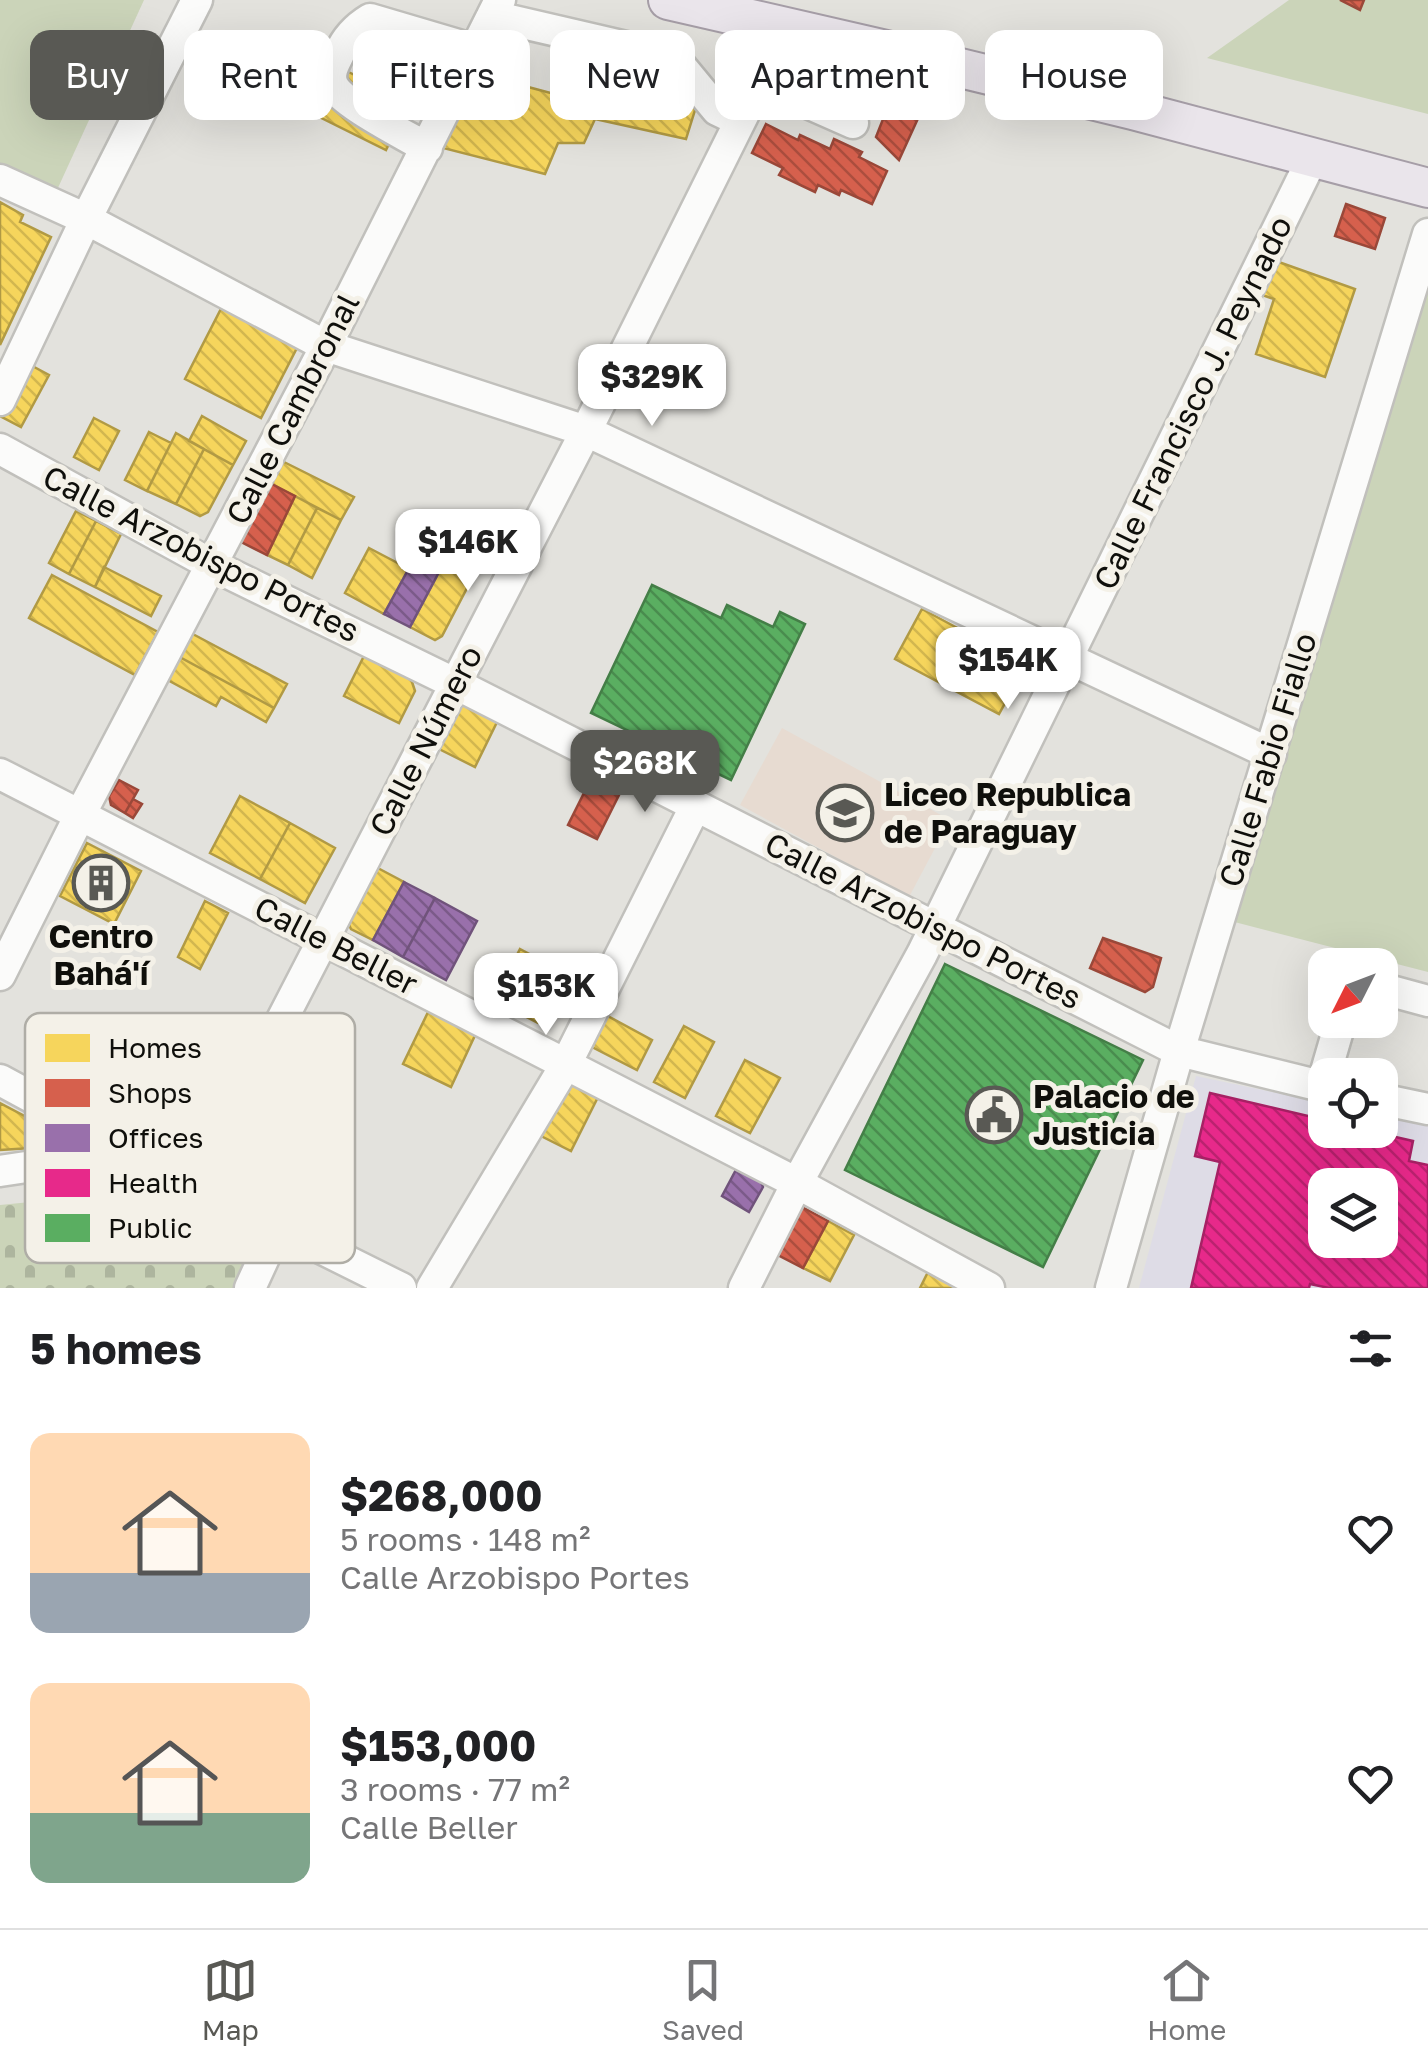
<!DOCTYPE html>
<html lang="en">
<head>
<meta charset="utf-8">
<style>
  :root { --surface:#fff; --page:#f6f6f6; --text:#202124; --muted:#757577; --line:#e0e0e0; --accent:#595954 }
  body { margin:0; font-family:"Golos Text",sans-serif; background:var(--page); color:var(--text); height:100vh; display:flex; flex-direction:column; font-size:38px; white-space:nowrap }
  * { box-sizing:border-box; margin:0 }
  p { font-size:32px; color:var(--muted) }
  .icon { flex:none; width:55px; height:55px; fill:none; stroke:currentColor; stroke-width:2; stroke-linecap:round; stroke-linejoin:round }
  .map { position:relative; height:1288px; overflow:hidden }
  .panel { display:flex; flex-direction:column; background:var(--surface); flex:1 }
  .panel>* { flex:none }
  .banner { position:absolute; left:30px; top:30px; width:1370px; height:90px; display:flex; gap:20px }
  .needle { width:65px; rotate:228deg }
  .fabs { position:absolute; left:1308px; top:948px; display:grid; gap:20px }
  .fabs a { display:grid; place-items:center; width:90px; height:90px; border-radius:20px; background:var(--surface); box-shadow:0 10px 40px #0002; font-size:50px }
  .price { position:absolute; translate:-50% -85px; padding:0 22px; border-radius:20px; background:#fff; color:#222; font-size:32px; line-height:65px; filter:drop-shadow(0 2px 5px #0008) }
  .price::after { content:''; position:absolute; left:50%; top:60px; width:30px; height:22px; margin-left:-15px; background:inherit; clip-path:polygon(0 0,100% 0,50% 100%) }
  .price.current { background:var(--accent); color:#fff }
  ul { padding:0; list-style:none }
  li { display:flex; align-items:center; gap:30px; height:250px; padding:0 30px }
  li span { display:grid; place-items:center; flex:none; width:280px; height:200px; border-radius:20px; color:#555 }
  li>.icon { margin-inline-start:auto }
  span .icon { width:120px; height:120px; fill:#fffc; stroke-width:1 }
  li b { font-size:42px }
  h2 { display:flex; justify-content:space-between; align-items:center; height:120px; padding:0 30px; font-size:42px }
  .pill { padding:0 35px; border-radius:20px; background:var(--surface); box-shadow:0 10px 40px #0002; font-size:35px; line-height:90px }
  .pill.current { background:var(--accent); color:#fff }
  .tab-bar { display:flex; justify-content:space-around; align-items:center; height:140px; border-top:2px solid var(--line); background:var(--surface); font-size:28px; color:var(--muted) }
  .tab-bar a { display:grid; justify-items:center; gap:5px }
  .tab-bar .current { color:var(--accent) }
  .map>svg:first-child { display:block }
</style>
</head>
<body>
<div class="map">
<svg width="1428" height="1288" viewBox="0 0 1428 1288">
  <defs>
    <pattern id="cemetery-stones" width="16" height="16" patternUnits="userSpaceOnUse" patternTransform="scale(2.5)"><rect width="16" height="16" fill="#cbd4b9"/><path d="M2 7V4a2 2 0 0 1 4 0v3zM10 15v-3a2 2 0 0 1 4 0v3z" fill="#adb59e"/></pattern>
    <pattern id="homes-back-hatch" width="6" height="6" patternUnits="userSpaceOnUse" patternTransform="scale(2.5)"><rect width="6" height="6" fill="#f6d55c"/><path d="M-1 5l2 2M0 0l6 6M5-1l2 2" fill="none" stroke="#d2b64f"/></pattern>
    <pattern id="shops-back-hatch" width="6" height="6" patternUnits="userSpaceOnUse" patternTransform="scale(2.5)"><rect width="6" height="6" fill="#d6604d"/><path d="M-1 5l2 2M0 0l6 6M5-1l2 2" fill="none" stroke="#ac4e3e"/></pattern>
    <pattern id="offices-back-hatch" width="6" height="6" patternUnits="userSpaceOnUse" patternTransform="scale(2.5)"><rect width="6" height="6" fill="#9970ab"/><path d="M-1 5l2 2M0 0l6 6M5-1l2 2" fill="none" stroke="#7b5a89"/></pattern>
    <pattern id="health-back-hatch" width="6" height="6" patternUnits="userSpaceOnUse" patternTransform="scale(2.5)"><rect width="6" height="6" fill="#e7298a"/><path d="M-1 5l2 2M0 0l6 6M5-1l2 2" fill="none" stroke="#ba226f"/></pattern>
    <pattern id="public-back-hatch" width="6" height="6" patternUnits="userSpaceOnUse" patternTransform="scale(2.5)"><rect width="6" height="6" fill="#5aae61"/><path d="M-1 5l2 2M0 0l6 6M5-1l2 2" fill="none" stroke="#498c4e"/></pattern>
  </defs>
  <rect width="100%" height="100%" fill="#e3e2dd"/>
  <!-- education -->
  <path fill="#e7dbd1" d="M782 728 950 820 909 897 740 805Z"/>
  <!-- medical -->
  <path fill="#dedce6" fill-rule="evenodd" d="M1196 1076 1325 1103V1130H1380V1115L1428 1125V1288H1139ZM1325 1185H1380V1240H1325Z"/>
  <!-- cemetery -->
  <path fill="url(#cemetery-stones)" d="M162 1189 283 1255 267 1288H0V1205Z"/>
  <!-- park -->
  <path fill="#cbd4b9" d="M0 0H144L57 190 0 163Z
    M1289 0H1428V114L1207 58Z
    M1428 251V972L1223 919Z"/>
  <!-- homes -->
  <path fill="url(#homes-back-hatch)" stroke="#b19a44" stroke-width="2.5" d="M569 42 660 59 700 94 686 139 595 119 584 143H558L545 174 443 148 472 72 558 95Z
    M296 46 409 102 386 150 273 94Z
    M0 202 23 215 20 222 51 237 0 345Z
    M1273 260 1355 289 1325 377 1256 354 1274 299 1262 295Z
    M225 301 301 340 261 418 185 379Z
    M23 361 49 375 21 427 0 416V405Z
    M202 416 246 441 233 465 189 441Z
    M94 418 119 431 99 470 74 457Z
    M149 432 171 443 147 491 125 480Z
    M176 433 204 449 176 504 147 491Z
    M204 449 233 465 208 512 200 516 176 504Z
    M276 458 354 497 341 520 264 480Z
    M295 496 317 508 288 565 267 555Z
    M317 508 341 520 312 578 288 565Z
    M76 511 96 521 69 574 49 563Z
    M96 521 121 534 95 587 69 574Z
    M369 548 409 569 384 614 345 593Z
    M450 550 479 565 442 636 435 640 410 627Z
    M104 567 161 596 151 616 95 587Z
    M52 575 158 632 135 675 29 618Z
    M922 609 1026 665 999 714 895 659Z
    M189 632 287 684 274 708 176 655Z
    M176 655 274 708 266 722 221 697 216 706 164 678Z
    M364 656 411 679 415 691 399 723 344 696Z
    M468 705 498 720 475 767 439 749 460 706Z
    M240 796 290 823 260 879 210 853Z
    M290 823 335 848 305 903 260 879Z
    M87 843 141 871 114 924 60 896Z
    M374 866 404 882 373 940 351 929 346 918Z
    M205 901 228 913 200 969 178 957Z
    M520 949 571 976 548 1021 538 1023 494 1000Z
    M430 1008 477 1031 451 1087 403 1064Z
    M604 1014 652 1040 637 1070 592 1047V1037Z
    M684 1026 714 1042 685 1098 654 1082Z
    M745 1060 780 1078 750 1133 716 1116Z
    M567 1081 598 1097 571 1151 539 1135Z
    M0 1103 59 1134 63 1146 0 1150Z
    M828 1221 854 1235 830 1281 803 1268Z
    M928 1272 959 1288H920Z"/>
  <!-- shops -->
  <path fill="url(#shops-back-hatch)" stroke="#9a4839" stroke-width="2.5" d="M1340 0H1364L1360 10Z
    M492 30 521 38 504 81 472 72Z
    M889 104 920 114 899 160 876 137Z
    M766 124 798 140 800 135 830 149 834 139 862 152 859 157 887 171 872 204 841 190 839 195 818 185 815 192 779 175 783 168 752 153Z
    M1346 204 1385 218 1375 249 1335 236Z
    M264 480 295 496 267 555 241 542 240 532Z
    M594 773 623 787 597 839 568 825Z
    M119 780 138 790 125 813 111 805 109 796Z
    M133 799 142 804 133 818 125 813Z
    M1103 938 1161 958 1153 987 1145 992 1090 968Z
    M802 1207 828 1221 803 1268 772 1252Z"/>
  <!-- offices -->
  <path fill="url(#offices-back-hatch)" stroke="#70537b" stroke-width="2.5" d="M414 559 439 572 410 627 384 614Z
    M404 882 435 898 403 957 373 940Z
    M435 898 477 921 446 980 403 957Z
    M738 1166 760 1179 763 1187 749 1212 722 1196Z"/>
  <!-- health -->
  <path fill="url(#health-back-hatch)" stroke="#a62164" stroke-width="2.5" fill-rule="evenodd" d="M1210 1093 1325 1120V1130H1365L1413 1141 1409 1161 1428 1165V1288H1329L1310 1284 1309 1288H1191L1220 1162 1195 1156ZM1325 1185H1380V1240H1325Z"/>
  <!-- public -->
  <path fill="url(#public-back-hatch)" stroke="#447e47" stroke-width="2.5" d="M652 585 721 618 727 605 773 627 780 612 805 624 731 780 591 713Z
    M945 964 1143 1060 1043 1267 845 1170Z"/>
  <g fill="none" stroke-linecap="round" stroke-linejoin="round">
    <!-- minor casing -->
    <g stroke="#c1c0bc" stroke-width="35">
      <path id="minor" d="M492 16 674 58 717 110 740 121
        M760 82 853 123
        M427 148C407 136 341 103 333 85 328 74 334 64 339 54 346 38 355 28 370 19L475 50
        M0 180 86 219 326 346 586 431 1271 754
        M0 400 86 219 197 0
        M0 449 212 565 456 684 1179 1051 1325 1087
        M0 774 797 1183 989 1288
        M0 975 80 815 326 346 500 0
        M1380 988 1428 1001
        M1325 1075 1341 1020
        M0 1080 196 1186 401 1288
        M1380 1099 1428 1109
        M0 1171 134 1151
        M196 1186 586 431 787 27
        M250 1288 279 1225
        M432 1288 565 1066 695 807
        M744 1288 797 1183 922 954 1313 157
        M1111 1288 1179 1051 1428 234"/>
    </g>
    <!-- major casing -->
    <g stroke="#a69ea7" stroke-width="42">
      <path id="major" d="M668 0 886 50 1133 110 1428 188"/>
    </g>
    <!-- minor -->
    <use href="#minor" stroke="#fbfbfa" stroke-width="30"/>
    <!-- major -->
    <use href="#major" stroke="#eae5eb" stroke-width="38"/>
  </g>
  <!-- icons -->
  <defs>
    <g id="school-ring" transform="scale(2.875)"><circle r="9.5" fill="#f4f1e8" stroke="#595954" stroke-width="1.5"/><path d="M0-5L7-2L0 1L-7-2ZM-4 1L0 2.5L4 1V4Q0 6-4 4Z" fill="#595954"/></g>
    <g id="building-ring" transform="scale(2.875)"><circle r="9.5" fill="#f4f1e8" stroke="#595954" stroke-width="1.5"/><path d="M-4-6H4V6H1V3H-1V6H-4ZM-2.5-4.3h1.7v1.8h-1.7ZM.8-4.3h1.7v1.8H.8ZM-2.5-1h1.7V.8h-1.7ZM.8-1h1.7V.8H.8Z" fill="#595954"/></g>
    <g id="civic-ring" transform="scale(2.875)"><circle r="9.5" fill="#f4f1e8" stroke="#595954" stroke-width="1.5"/><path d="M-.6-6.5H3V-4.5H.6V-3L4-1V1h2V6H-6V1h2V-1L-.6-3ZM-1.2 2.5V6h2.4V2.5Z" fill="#595954"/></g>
  </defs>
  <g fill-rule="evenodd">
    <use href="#school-ring" x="845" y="813"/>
    <use href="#building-ring" x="101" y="883"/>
    <use href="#civic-ring" x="994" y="1115"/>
  </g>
  <g text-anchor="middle" stroke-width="10" stroke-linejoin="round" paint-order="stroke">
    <!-- street labels -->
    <g font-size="32" fill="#0f0f0b" stroke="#f4f1e8">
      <text transform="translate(1193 403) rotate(-64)" y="11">Calle Francisco J. Peynado</text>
      <text transform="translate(293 409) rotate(-63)" y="11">Calle Cambronal</text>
      <text transform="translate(201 554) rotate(27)" y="11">Calle Arzobispo Portes</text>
      <text transform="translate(426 741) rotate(-63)" y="11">Calle Número</text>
      <text transform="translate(1268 760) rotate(-73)" y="11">Calle Fabio Fiallo</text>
      <text transform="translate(923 921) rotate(27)" y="11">Calle Arzobispo Portes</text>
      <text transform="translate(336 946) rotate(27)" y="11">Calle Beller</text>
    </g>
    <!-- poi labels -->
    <g font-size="32" font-weight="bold" fill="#0f0f0b" stroke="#f4f1e8" text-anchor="start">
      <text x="884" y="806">Liceo Republica<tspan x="884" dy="37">de Paraguay</tspan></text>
      <text x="101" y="948" text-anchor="middle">Centro<tspan x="101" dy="37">Bahá'í</tspan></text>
      <text x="1033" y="1108">Palacio de<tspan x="1033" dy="37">Justicia</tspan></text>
    </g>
  </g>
  <!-- legend -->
  <rect x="25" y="1013" width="330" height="250" rx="15" fill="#f4f1e8" stroke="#afada6" stroke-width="2.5"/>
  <rect x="45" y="1034" width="45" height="28" fill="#f6d55c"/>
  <rect x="45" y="1079" width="45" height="28" fill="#d6604d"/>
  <rect x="45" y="1124" width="45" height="28" fill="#9970ab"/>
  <rect x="45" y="1169" width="45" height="28" fill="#e7298a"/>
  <rect x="45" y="1214" width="45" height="28" fill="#5aae61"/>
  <g font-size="28" fill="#0f0f0b">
    <text x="108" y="1058">Homes</text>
    <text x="108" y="1103">Shops</text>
    <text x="108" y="1148">Offices</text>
    <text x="108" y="1193">Health</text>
    <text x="108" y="1238">Public</text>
  </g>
</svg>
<div class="fabs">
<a><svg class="needle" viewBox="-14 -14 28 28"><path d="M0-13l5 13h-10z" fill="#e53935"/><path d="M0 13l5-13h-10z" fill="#757577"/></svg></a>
<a><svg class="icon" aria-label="locate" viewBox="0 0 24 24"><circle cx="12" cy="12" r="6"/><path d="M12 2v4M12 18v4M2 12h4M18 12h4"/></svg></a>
<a><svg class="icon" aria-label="layers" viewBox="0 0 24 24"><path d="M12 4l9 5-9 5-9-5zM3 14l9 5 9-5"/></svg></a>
</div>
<b class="price" style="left:652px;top:429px">$329K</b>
<b class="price" style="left:468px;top:594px">$146K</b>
<b class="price" style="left:1008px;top:712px">$154K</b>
<b class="price current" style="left:645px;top:815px">$268K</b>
<b class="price" style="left:546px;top:1038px">$153K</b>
<div class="banner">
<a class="pill current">Buy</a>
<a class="pill">Rent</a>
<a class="pill">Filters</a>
<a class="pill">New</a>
<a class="pill">Apartment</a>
<a class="pill">House</a>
</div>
</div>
<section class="panel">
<h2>5 homes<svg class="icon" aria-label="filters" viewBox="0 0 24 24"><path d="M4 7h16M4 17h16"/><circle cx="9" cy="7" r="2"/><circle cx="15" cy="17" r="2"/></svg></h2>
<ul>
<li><span style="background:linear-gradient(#ffd9b3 70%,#9aa5b1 0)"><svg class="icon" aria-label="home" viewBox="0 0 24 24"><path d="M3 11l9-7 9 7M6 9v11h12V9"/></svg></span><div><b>$268,000</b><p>5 rooms · 148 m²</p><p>Calle Arzobispo Portes</p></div><svg class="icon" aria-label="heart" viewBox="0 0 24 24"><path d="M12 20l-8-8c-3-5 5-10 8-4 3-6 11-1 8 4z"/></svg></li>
<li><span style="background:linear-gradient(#ffd9b3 65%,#7fa58c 0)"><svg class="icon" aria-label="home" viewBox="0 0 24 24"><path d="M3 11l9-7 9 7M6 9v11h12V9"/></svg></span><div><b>$153,000</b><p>3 rooms · 77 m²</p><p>Calle Beller</p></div><svg class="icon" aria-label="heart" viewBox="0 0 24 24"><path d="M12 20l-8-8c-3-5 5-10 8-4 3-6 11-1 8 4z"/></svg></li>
</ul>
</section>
<nav class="tab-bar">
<a class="current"><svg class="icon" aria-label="map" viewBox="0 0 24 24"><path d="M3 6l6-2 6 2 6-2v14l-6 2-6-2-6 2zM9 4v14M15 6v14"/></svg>Map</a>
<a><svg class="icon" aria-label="saved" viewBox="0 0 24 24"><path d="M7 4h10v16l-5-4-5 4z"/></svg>Saved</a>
<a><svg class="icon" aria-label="home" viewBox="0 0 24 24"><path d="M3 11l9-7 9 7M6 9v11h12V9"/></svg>Home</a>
</nav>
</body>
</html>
